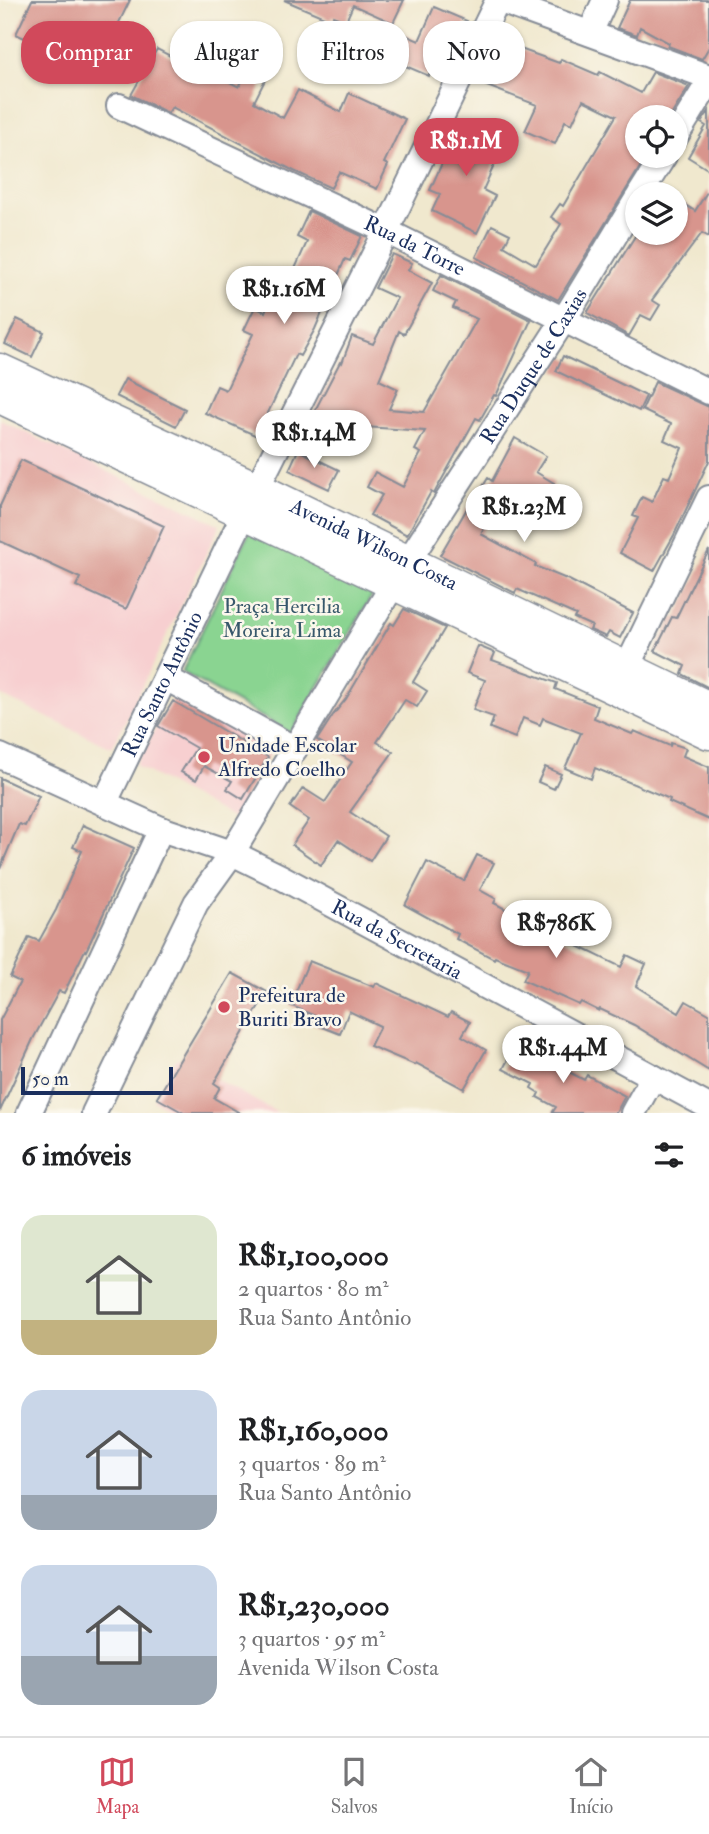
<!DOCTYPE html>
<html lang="pt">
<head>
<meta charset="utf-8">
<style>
  :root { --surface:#fff; --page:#f6f6f6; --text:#202124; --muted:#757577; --line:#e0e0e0; --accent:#d1495b }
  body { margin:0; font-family:"IM FELL Double Pica",serif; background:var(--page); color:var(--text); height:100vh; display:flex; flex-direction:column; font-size:26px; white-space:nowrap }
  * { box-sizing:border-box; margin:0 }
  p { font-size:23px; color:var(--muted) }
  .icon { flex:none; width:38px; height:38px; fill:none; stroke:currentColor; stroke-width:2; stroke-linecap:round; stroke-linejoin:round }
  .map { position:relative; height:1113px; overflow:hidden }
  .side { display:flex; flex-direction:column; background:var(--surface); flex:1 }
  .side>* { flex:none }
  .top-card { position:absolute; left:21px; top:21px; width:668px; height:63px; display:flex; gap:14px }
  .buttons { position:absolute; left:625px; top:105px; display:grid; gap:14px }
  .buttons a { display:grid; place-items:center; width:63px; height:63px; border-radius:50%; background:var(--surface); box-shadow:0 2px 5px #0004; font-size:35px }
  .scale { position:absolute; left:21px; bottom:18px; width:152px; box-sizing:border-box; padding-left:7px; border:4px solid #1b2f5e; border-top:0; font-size:19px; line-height:24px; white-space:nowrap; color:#1b2f5e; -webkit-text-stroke:5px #fbf7ec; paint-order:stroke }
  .price { position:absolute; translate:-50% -60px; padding:0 16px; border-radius:24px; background:#fff; color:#222; font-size:23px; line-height:46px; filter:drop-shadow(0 2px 4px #0008) }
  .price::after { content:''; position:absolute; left:50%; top:42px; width:21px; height:16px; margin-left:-10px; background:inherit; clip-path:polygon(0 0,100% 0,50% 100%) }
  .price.active { background:var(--accent); color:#fff }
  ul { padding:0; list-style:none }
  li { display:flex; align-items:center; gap:21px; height:175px; padding:0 21px }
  li span { display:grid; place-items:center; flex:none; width:196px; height:140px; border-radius:21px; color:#555 }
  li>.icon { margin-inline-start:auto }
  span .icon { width:84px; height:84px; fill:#fffc; stroke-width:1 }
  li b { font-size:30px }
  h2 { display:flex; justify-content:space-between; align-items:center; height:84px; padding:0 21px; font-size:30px }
  .tag { padding:0 24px; border-radius:28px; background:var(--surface); box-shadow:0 2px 5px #0004; font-size:24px; line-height:63px }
  .tag.active { background:var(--accent); color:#fff }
  .tab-bar { display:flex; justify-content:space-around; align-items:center; height:98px; border-top:2px solid var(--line); background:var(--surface); font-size:19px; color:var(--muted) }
  .tab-bar a { display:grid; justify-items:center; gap:4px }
  .tab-bar .active { color:var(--accent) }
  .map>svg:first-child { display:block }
</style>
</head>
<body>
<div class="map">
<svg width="709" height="1113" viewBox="0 0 709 1113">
  <rect width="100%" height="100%" fill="#fbf7ec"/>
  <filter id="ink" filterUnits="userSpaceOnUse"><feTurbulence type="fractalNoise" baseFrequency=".0143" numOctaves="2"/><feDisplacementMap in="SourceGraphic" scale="14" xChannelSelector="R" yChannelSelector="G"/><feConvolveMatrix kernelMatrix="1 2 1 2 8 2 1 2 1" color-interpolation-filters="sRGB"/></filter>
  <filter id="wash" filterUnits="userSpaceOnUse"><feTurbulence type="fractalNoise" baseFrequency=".00686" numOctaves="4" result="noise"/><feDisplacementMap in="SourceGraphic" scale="28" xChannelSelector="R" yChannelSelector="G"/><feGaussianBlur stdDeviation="1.57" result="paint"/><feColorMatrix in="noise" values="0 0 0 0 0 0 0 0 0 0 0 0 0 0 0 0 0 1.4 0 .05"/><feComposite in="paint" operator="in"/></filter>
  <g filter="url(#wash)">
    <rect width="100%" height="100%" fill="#f0e8ce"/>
    <!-- built -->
    <path fill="#f7cfd0" d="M0 420 220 525 112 748 0 695Z
      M175 694 273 749 233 819 135 765Z
      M177 1058 278 1113H177L153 1100Z"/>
    <!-- green -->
    <path fill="#8ad491" stroke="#528278" stroke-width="2" d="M252 527 377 587 291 733 182 672Z"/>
    <g id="blocks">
      <!-- building -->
      <path fill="#d8958d" d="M32 0H130L95 72 16 34Z
        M284 0H404L393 23 353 5 346 21 333 16 331 20Z
        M630 0H709V47L702 59 668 46 669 43 640 27 637 35 617 28Z
        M434 7 467 21 459 40 447 35 429 76 389 59 401 33 419 41Z
        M264 41 280 50 254 102 283 118 298 90 341 112 349 93 405 119 384 163 388 165 377 189 339 172 331 188 294 171 172 107 168 113 131 95 157 49 216 80 218 76 239 87Z
        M501 42 559 63 561 59 598 75 600 72 641 93 653 72 689 86 670 117H637V156L645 159 558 300 476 257 492 225 510 234 504 246 536 265 561 224 551 217 560 204 563 206 616 116 583 100 572 124 565 121 555 144 525 131 537 105 484 85Z
        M709 111V170L688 157 706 126 701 123Z
        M460 123 504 143 483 190 495 196 477 233 432 211 440 194 430 190Z
        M709 189V237L702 233 652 300 660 305 651 320 641 315 629 336 587 313 637 233H676V199L695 211Z
        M309 211 362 236 350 261 345 259 315 329 300 356 296 354 257 436 205 413 217 386 226 390 253 334 244 330 255 307 265 312 276 285 286 289 307 242 297 237Z
        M392 254 412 263 408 270 432 283 404 334 399 331 379 380 398 389 389 409 424 412 477 319 453 308 456 302 433 291 441 275 531 320 496 396 494 395 480 420 476 418 436 490 434 494 431 492 407 535 370 515 382 495 367 487 375 472 403 487 421 453 415 450 425 431 365 427 357 444 310 420 340 362 342 363 352 336 373 344 397 298 375 288Z
        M17 319 44 332 32 357 5 344Z
        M563 356 646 396 639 411 556 371Z
        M125 379 185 409 176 426 116 396Z
        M655 382 709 407V461L674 535 654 571 620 553 638 518 633 516 642 497 652 502 664 476 669 478 682 448 664 440 671 424 642 410Z
        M515 438 546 456 536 472 554 483 526 526 496 508 481 534 536 564 535 566 569 580 633 613 620 638 609 632 606 637 590 630 592 626 574 618 576 615 517 589 515 593 440 555 469 505 471 506 488 478 492 481Z
        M298 450 339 470 329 489 289 470Z
        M21 460 164 526 126 609 76 586 80 578 0 541V506Z
        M709 550V688L682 674 685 666 655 651 672 617 676 618Z
        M404 609 445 628 413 682 427 691 417 707 405 700 377 742 393 752 350 812 386 836 370 861 338 840 321 865 292 845 309 820 290 807 303 788 325 802 352 762 317 740 333 715 346 699 391 623 394 625Z
        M478 646 495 653 492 660 557 683 555 689 598 706 594 718 632 734 634 731 670 746 671 743 686 748 683 756 709 767V820L669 802 670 799 595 768 591 779 565 768 581 733 543 718 540 725 523 718 515 738 490 728 494 717 473 710 485 680 467 673Z
        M173 701 268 757 243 799 227 789 232 781 204 766 196 780 181 772 196 748 158 726Z
        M545 767 561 774 554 789 538 782Z
        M0 778 39 796 25 826 19 824 0 869Z
        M83 825 134 848 86 951 85 950 64 993 59 991 33 1039 0 1111V1020L20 982 10 977 29 937 39 941 56 910 82 851 73 847Z
        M477 855 494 863 480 890 496 899 494 903 517 915 512 924 544 936 547 931 621 967 627 955 646 964 636 986 679 1013 686 1001 709 1014V1071L634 1025 600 1009 599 1011 581 1002 579 1005 523 980 528 970 495 957 494 959 456 939 458 934 405 905 427 862 464 881Z
        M309 961 374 987 376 983 448 1017 451 1012 470 1022 462 1036 486 1050 464 1089 416 1063 415 1065 370 1046 380 1026 349 1011 340 1034 312 1023 315 1016 290 1005Z
        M232 973 267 992 214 1083 220 1087 214 1098 240 1113H184L157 1098Z
        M516 1044 584 1080 587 1075 625 1096 616 1113H552L556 1107 537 1097 539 1093 531 1088 533 1084 503 1069Z"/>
    </g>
  </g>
  <g filter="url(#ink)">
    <use href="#blocks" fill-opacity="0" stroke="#868c96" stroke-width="2"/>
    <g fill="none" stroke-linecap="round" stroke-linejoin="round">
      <!-- minor casing -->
      <g stroke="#868c96" stroke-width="28">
        <g id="minor">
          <path d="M498 0 709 77"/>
          <path d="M590 33 605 0"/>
          <path id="s1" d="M119 106 386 231 709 392"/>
          <path d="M676 136 709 82"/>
          <path d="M640 194 664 156"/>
          <path d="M627 667 709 498"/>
          <path d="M166 678 295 749"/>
          <path id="s2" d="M0 756 161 829 232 853 281 877 709 1107"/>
          <path id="s3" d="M105 802 244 514 386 231 498 0"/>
          <path d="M29 1113 161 829"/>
          <path id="s4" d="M94 1113 196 903 232 853 394 583 563 321 637 199"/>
          <path d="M633 1113 653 1077"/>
        </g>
      </g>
      <!-- tertiary casing -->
      <g stroke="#868c96" stroke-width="33">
        <g id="tertiary">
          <path id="s5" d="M0 369 258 488 709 707"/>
          <path d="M0 398 709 734"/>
        </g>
      </g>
      <!-- minor -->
      <use href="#minor" stroke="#fff" stroke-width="24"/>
      <!-- tertiary -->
      <use href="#tertiary" stroke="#fff" stroke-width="30"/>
    </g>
  </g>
  <!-- markers -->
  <g fill="#d1495b" stroke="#fbf7ec" stroke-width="2.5">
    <circle cx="204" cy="757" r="7"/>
    <circle cx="224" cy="1007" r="7"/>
  </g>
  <g text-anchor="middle" stroke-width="5" stroke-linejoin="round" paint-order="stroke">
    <!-- street labels -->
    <g font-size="21" fill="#1b2f5e" stroke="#fbf7ec">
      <text dy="7" stroke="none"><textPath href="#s1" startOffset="327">Rua da Torre</textPath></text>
      <text dy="7" stroke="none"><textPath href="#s4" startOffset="868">Rua Duque de Caxias</textPath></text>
      <text dy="7" stroke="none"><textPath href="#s5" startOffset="413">Avenida Wilson Costa</textPath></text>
      <text dy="7" stroke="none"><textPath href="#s3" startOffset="131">Rua Santo Antônio</textPath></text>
      <text dy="7" stroke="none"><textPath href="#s2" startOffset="438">Rua da Secretaria</textPath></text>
    </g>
    <!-- park labels -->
    <g font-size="21" fill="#37586b" stroke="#fbf7ec">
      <text x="282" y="613">Praça Hercilia<tspan x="282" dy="24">Moreira Lima</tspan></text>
    </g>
    <!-- poi labels -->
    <g font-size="21" fill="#1b2f5e" stroke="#fbf7ec" text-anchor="start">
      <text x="218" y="752">Unidade Escolar<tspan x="218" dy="24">Alfredo Coelho</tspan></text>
      <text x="238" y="1002">Prefeitura de<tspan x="238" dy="24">Buriti Bravo</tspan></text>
    </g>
  </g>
</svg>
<div class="buttons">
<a><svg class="icon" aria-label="locate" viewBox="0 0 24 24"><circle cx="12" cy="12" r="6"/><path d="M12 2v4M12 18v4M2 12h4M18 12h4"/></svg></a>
<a><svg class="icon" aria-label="layers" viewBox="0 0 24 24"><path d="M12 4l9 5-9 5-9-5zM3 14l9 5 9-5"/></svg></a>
</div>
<div class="scale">50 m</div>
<b class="price active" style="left:466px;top:178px">R$1.1M</b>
<b class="price" style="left:284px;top:326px">R$1.16M</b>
<b class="price" style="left:314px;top:470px">R$1.14M</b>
<b class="price" style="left:524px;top:544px">R$1.23M</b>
<b class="price" style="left:556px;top:960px">R$786K</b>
<b class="price" style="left:563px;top:1085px">R$1.44M</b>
<div class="top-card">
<a class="tag active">Comprar</a>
<a class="tag">Alugar</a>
<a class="tag">Filtros</a>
<a class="tag">Novo</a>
</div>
</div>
<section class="side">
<h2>6 imóveis<svg class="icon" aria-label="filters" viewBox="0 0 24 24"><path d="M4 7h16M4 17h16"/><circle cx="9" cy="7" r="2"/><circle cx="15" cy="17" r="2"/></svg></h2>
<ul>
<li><span style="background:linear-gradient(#dfe7d0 75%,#c2b280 0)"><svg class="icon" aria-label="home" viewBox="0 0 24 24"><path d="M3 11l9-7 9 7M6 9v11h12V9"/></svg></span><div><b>R$1,100,000</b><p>2 quartos · 80 m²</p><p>Rua Santo Antônio</p></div></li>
<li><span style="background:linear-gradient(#c9d6e8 75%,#9aa5b1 0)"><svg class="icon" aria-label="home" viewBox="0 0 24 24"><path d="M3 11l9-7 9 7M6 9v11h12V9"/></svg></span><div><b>R$1,160,000</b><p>3 quartos · 89 m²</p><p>Rua Santo Antônio</p></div></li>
<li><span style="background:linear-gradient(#c9d6e8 65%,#9aa5b1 0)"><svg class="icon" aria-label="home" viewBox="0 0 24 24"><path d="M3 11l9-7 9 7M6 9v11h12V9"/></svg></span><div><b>R$1,230,000</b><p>3 quartos · 95 m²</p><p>Avenida Wilson Costa</p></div></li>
</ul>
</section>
<nav class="tab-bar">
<a class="active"><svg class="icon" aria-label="map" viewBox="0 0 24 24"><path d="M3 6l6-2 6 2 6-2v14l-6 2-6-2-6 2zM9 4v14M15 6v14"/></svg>Mapa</a>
<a><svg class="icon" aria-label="saved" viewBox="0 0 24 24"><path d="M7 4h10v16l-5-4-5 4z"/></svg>Salvos</a>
<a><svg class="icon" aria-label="home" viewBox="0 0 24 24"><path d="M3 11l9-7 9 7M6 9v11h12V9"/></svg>Início</a>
</nav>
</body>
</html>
